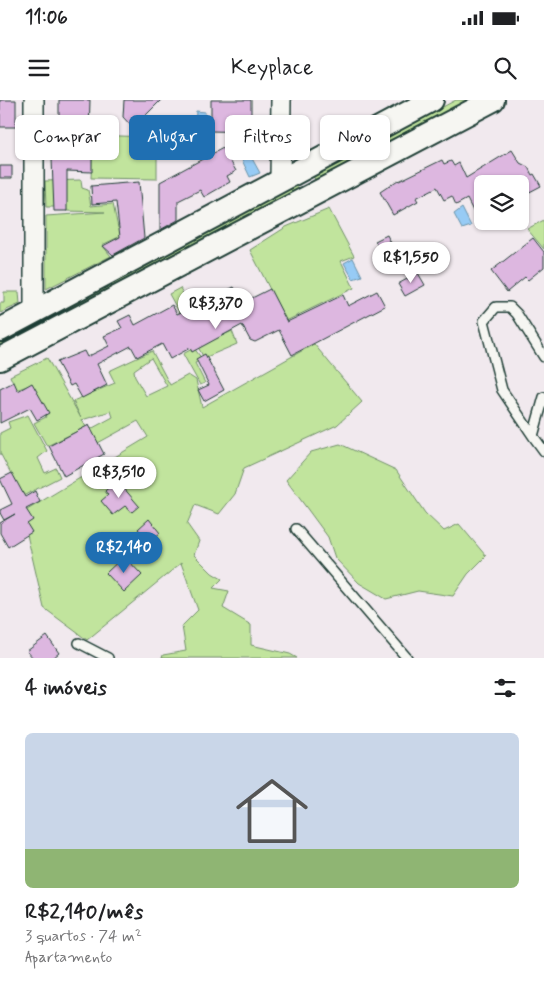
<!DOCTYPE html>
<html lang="pt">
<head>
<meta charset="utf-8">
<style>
  :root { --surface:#fff; --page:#f2f2f2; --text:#202124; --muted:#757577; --line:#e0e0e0; --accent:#1f6fb2 }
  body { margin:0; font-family:Mynerve,sans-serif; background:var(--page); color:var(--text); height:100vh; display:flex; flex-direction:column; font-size:19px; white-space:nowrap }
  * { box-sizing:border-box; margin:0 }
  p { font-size:16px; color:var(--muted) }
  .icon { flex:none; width:28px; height:28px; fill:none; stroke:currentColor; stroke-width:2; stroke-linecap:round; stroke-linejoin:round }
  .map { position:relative; height:558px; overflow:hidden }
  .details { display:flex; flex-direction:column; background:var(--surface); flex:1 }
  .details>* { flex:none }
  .top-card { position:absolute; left:15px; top:15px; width:515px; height:45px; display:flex; gap:10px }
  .controls { position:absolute; left:474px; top:75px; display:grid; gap:10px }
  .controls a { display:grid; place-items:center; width:55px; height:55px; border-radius:8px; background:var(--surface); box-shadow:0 1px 4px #0004; font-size:25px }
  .price { position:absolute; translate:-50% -42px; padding:0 11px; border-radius:18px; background:#fff; color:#222; font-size:16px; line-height:32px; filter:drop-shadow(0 1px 2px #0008) }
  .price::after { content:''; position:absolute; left:50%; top:30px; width:15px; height:11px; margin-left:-8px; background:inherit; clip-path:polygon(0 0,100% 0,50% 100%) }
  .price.current { background:var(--accent); color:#fff }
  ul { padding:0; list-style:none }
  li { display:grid; align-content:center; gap:10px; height:265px; padding:0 25px }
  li+li { border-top:1px solid var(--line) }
  li span { display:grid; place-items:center; height:155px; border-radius:8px; color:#555 }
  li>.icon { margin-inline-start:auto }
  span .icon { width:90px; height:90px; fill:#fffc; stroke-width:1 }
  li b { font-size:21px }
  h2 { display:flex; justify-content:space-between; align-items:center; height:60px; padding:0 25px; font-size:21px }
  .chip { padding:0 18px; border-radius:8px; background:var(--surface); box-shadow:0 1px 4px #0004; font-size:18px; line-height:45px }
  .chip.current { background:var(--accent); color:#fff }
  .status { display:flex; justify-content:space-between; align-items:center; height:35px; padding:0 25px; background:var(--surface); direction:ltr }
  .status svg { height:14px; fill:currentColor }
  header { display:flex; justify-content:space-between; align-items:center; height:65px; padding:0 25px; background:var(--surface); font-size:22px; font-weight:600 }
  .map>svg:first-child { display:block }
</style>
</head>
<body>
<div class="status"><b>11:06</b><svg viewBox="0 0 49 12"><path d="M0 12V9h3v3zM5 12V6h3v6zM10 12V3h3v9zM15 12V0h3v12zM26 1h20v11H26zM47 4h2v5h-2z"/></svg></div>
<header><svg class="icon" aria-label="menu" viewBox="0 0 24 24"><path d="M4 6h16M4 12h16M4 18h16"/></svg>Keyplace<svg class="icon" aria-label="search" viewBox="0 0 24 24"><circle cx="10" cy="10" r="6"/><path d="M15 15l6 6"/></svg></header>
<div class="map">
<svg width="544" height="558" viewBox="0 0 544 558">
  <rect width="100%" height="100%" fill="#f1e9ee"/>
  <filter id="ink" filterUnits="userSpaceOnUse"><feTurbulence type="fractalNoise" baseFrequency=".02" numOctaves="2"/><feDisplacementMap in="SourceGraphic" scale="10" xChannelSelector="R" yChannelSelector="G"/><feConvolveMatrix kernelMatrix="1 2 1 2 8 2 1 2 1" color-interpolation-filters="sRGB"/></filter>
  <g filter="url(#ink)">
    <!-- green -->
    <path fill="#c1e49d" stroke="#709068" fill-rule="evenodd" d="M456 0H475L317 83 313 76Z
      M93 35 148 37 149 55H157V79L91 78Z
      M81 80 82 88 88 90 91 106 113 104 118 128 136 129 102 145 111 156 46 189V116L105 112 66 111V107H46L45 81Z
      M295 84 301 90 71 214 67 207Z
      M329 109 354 156 341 161 354 188 286 221 250 150 286 127Z
      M544 120V149L527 129Z
      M180 188 203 231 207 243 232 231 237 244 204 258 169 194Z
      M4 192H19L20 204 0 213V203H4Z
      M48 215 54 225 0 253V241Z
      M314 244 362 302 337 325 244 368 235 394 219 414 195 405 187 424 199 441 194 455 212 473 222 479 213 488 229 491 223 508 251 525V545L290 554 297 558H162L163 555 186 551 182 526 198 510 181 463 87 540 44 508 22 413 148 337 138 321 96 344 89 330 113 317 111 311 82 320 86 327 47 346 34 323 46 317 30 285 16 290 10 276 47 258 81 318 73 301 115 283 109 271 152 251 170 285 188 275 196 280 202 307ZM151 258 167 286 146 296 135 277 134 270Z
      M194 248 202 259 195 263 205 283 200 285 183 254Z
      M28 315 47 351 38 358 45 373 56 368 60 377 23 396 0 353V333L10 328 8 322Z
      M340 344 396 370 425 413 444 431 459 424 486 456 468 474 453 496 418 491 386 499 359 483 335 458 328 437 286 380 311 352Z"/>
    <!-- water -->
    <path fill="#97cbf5" stroke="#6792a8" d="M196 11 205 12 204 31 195 30Z
      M249 53 260 73 250 77 241 58Z
      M462 108 471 126 462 129 454 114Z
      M353 158 362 176 353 179 344 163Z"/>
    <!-- building -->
    <path fill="#ddb7e0" stroke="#1f3d34" d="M0 0H16V27H0Z
      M59 0H90L89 33H92V72L67 71V111H54L52 59H54V33H59Z
      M124 0H161L133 28 123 17Z
      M211 0H251V19L265 20 266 45H230L254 32 211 31Z
      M151 33 171 34V53L151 52Z
      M223 48 236 71 227 76 230 82 204 97 200 90 178 101V120L160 130V82Z
      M512 50 520 63 528 67 532 75 534 74 541 86 520 97V84H482V129L467 99 456 105 452 96 444 100 437 87 416 98 418 101 393 115 380 92 398 80 399 81 442 60 444 64 451 61 454 66 459 63 466 78Z
      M0 66H12V78H0Z
      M139 82 144 138 113 155 103 146 120 137 116 102 92 104 91 86Z
      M387 135 392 145 381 151 375 141Z
      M533 138 544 152V167L528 180 525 177 507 192 491 171Z
      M418 173 425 185 405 196 398 184Z
      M234 187 242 203 270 189 287 222 343 195 348 206 377 191 385 206 292 255 279 230 255 242 250 240 242 225 192 252 190 248 170 259 162 244 137 257 131 246 97 264 107 285 82 298 74 284 70 286 57 262 84 251 87 257 109 246 104 236 122 228 118 221 130 215 135 225 172 205 177 214Z
      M205 254 224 290 204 301 198 290 209 285 196 259Z
      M14 282 18 291 32 283 49 313 37 320 30 308 0 323V289Z
      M89 325 104 354 64 376 49 346Z
      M12 373 25 397 35 391 40 402 26 409 33 420 27 424 32 432 8 447 0 433V423L15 414 4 420 0 413V410L12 404 0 379Z
      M117 380 139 406 132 412 125 406 113 415 101 401 108 395 105 391Z
      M149 419 160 433 149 442 138 429Z
      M124 456 142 475 124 492 106 473Z
      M47 536 59 553 53 558H33L27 551Z"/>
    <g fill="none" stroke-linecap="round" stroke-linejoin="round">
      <!-- service casing -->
      <g stroke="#1f3d34" stroke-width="12">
        <path id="service" d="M544 297 533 336 544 351
          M533 336 502 290 484 221 496 207H510L517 214 544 257
          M296 429 407 558
          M79 543 108 558"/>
      </g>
      <!-- minor casing -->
      <g stroke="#1f3d34" stroke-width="22">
        <path id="minor" d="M280 80 281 0
          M34 212V0"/>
      </g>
      <!-- tertiary casing -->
      <g stroke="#1f3d34" stroke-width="26">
        <path id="tertiary" d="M0 230 432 0
          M0 259 493 0"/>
      </g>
      <!-- service -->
      <use href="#service" stroke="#f6f6f2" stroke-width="9"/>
      <!-- minor -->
      <use href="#minor" stroke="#f6f6f2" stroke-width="19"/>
      <!-- tertiary -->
      <use href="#tertiary" stroke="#f6f6f2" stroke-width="22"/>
    </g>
  </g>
</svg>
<div class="controls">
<a><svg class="icon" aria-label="layers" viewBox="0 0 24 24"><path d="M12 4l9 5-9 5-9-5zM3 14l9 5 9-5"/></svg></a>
</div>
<b class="price" style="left:411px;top:184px">R$1,550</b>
<b class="price" style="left:216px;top:230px">R$3,370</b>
<b class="price" style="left:119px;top:399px">R$3,510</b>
<b class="price current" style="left:124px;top:474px">R$2,140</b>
<div class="top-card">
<a class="chip">Comprar</a>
<a class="chip current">Alugar</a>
<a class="chip">Filtros</a>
<a class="chip">Novo</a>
</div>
</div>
<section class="details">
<h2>4 imóveis<svg class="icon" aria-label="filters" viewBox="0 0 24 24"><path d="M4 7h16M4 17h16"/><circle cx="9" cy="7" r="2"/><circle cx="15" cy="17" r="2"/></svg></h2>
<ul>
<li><span style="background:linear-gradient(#c9d6e8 75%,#8fb573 0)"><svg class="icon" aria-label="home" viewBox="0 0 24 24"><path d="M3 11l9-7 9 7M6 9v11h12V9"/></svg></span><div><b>R$2,140/mês</b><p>3 quartos · 74 m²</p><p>Apartamento</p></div></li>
</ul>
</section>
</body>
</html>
